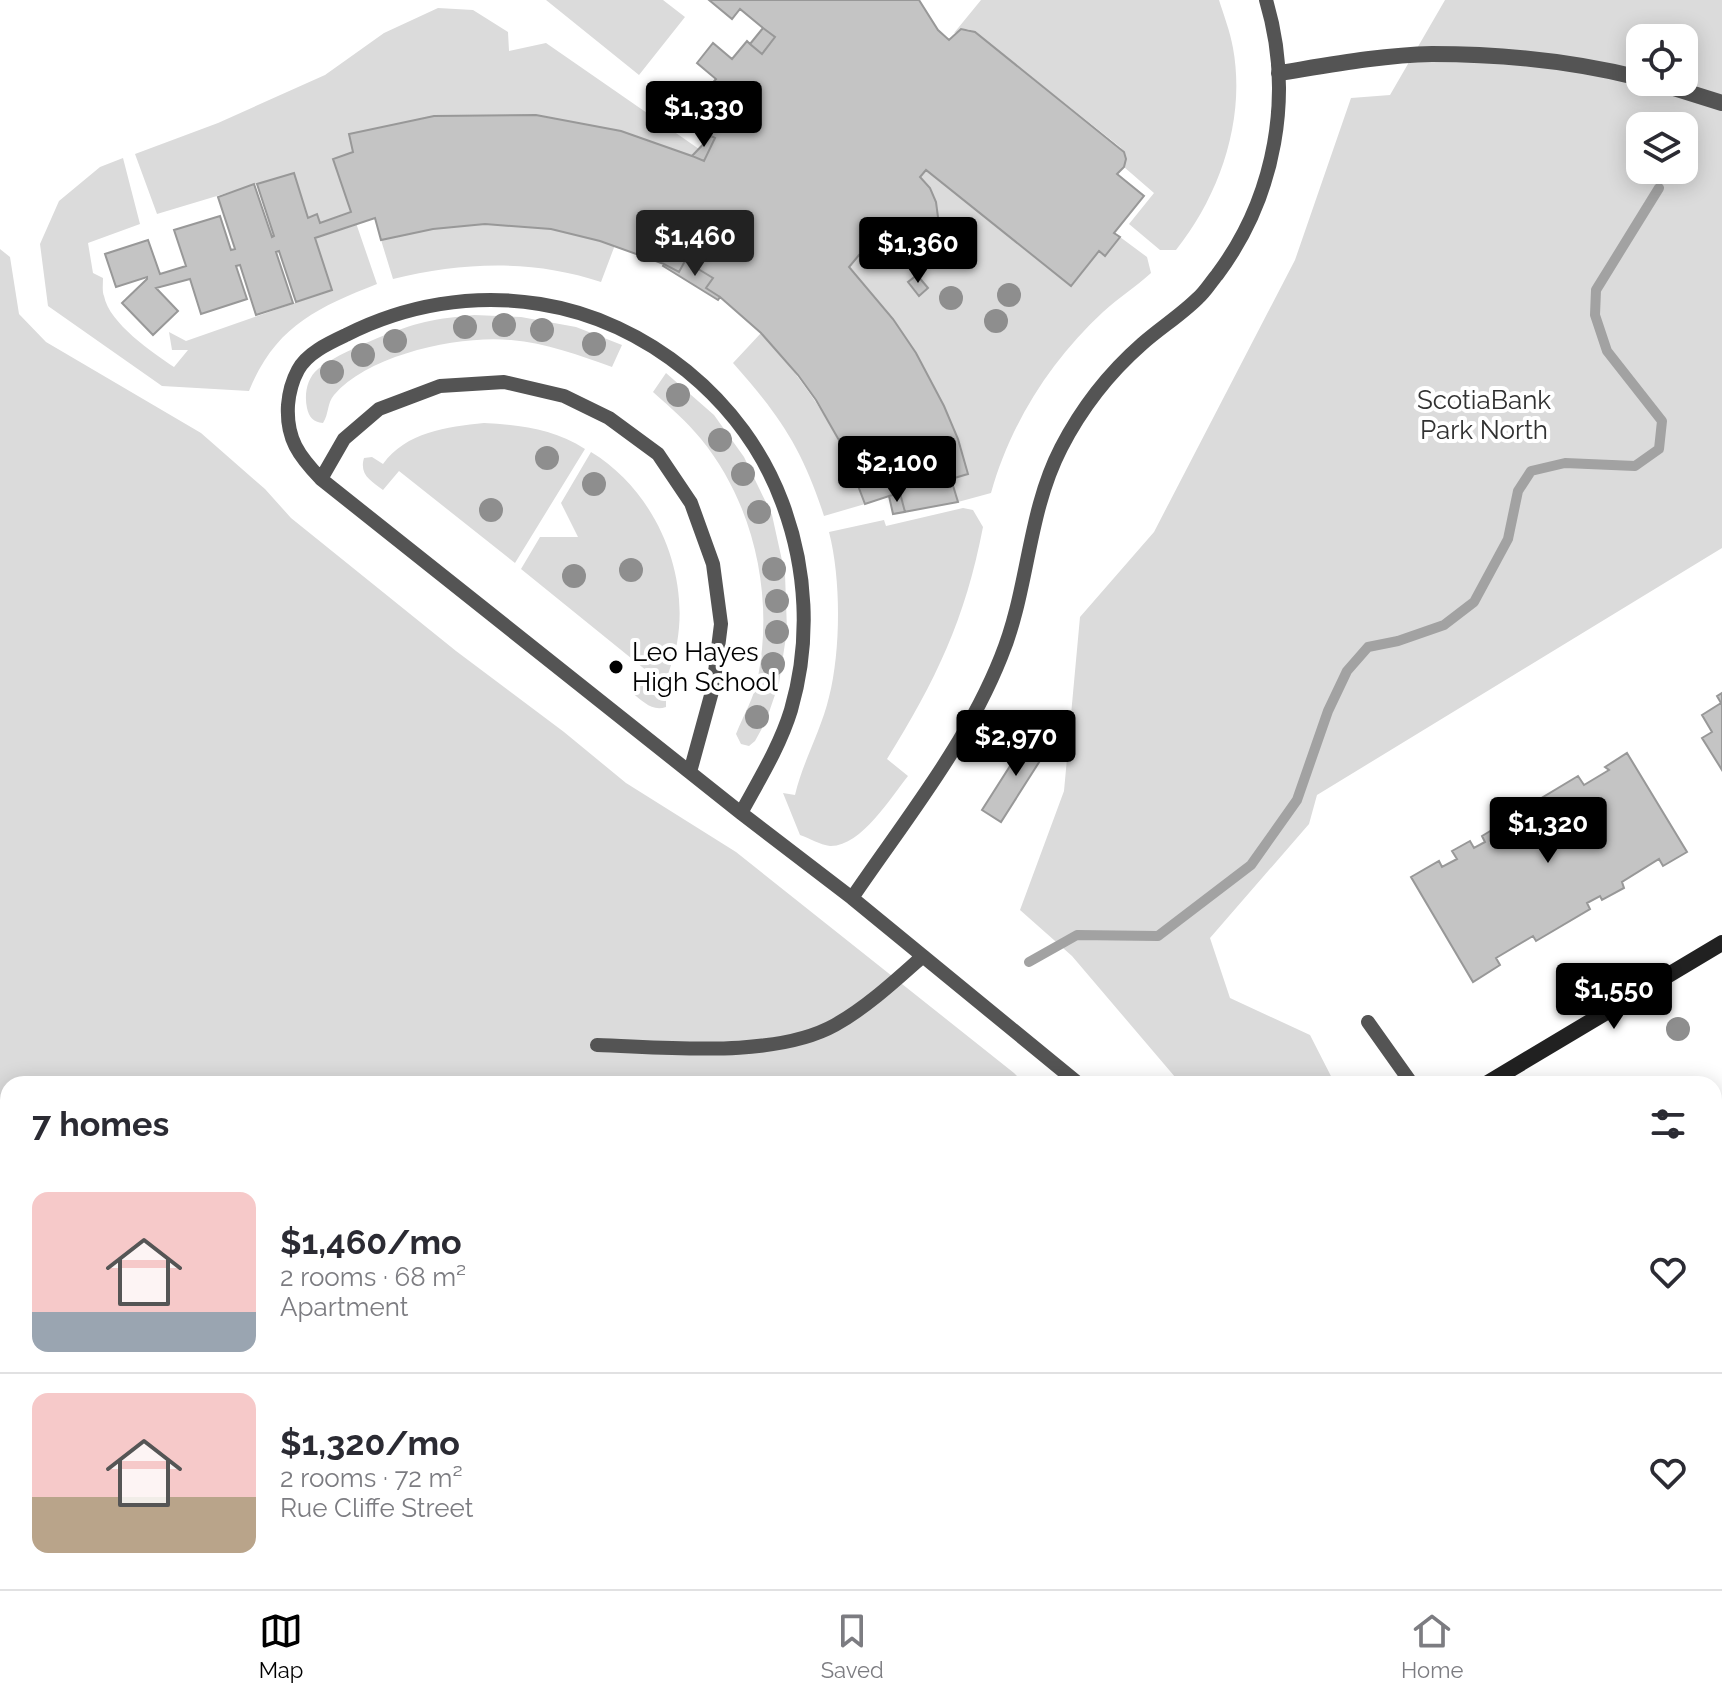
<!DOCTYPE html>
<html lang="en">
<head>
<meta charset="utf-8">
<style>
  :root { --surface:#fff; --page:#f7f7f7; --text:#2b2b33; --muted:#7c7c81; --line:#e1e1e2; --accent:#000 }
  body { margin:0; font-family:Raleway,sans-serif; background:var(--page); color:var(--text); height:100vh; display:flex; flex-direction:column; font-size:30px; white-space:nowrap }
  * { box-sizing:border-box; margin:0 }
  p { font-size:26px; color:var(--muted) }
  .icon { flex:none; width:44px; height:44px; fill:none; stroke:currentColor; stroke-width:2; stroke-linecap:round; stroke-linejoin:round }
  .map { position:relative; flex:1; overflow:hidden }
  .drawer { position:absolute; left:0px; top:1076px; width:1722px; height:514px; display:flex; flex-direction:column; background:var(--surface); border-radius:24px 24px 0 0; box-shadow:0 4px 20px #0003 }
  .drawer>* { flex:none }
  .tools { position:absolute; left:1626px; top:24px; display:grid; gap:16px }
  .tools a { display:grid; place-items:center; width:72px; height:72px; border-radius:16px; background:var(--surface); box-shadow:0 4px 20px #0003; font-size:40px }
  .price { position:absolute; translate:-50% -68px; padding:0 18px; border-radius:8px; background:var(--accent); color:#fff; font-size:26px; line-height:52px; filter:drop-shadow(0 2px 4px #0008) }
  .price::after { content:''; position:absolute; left:50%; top:48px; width:24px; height:18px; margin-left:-12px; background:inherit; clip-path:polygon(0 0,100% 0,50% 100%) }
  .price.on { background:#222; color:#fff }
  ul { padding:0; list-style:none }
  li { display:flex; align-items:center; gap:24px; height:200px; padding:0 32px }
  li+li { border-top:2px solid var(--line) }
  li span { display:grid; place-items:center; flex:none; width:224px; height:160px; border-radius:16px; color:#555 }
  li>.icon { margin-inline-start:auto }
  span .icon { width:96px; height:96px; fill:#fffc; stroke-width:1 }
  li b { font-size:34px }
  h2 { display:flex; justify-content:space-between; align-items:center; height:96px; padding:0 32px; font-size:34px }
  .menu { display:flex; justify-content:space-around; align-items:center; height:112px; border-top:2px solid var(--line); background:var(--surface); font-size:22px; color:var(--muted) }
  .menu a { display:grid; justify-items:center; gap:4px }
  .menu .on { color:var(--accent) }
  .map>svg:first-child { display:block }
</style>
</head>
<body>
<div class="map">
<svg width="1722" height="1589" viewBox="0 0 1722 1589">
  <rect width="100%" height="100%" fill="#fff"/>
  <!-- green -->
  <path fill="#dbdbdb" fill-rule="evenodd" d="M546 0H663L685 17 639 75Z
    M981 0H1219C1224 16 1230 31 1233 48 1246 119 1220 195 1176 250H1160L1129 224 1154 193 1124 167V152L1120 147 975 32 968 29 954 33Z
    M1445 0H1722V548L1317 795 1309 824 1210 938 1230 998 1310 1035 1335 1084H1181L1072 956 1020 910 1064 791 1080 617 1154 532 1295 260 1351 98 1390 95ZM1640 38H1684V82H1640ZM1640 126H1684V170H1640Z
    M438 8 473 10 508 32 509 51 546 43 699 149 692 156 353 152 351 212 320 223 317 215 308 218 293 173 157 214 135 154 218 123 325 75 384 33Z
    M123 158 140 224 88 243 93 273 103 278C103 284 102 291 104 296 109 323 153 353 174 367L188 350H172L169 332 186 341 332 290 315 238 356 223 377 284C316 308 275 327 249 391L162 386 48 306 40 244 59 201 100 167Z
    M926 170 1070 286 1099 251 1106 255 1120 237 1147 257 1151 273C1136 287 1118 298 1103 312 1051 360 1010 424 991 493L958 502 951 479 968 473C945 395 904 327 849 267L859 255C914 287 965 225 920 177Z
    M485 224 551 229 615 245 601 282C533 259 462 262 393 279L381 240 433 229Z
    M0 249 10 257 19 314 46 342 201 433 265 489 291 518 456 651 564 732 626 783 736 852 1014 1073 1025 1084H8V1492L0 1487Z
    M474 315 521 317 576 327 622 345 612 367C579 355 546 343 511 340 460 335 369 354 334 395 327 403 329 414 323 423 313 422 309 417 307 408 304 394 307 378 318 369 337 353 401 327 425 322 441 318 458 317 474 315Z
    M761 333C809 386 842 435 865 504L824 516C802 448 780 416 733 363Z
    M666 373 714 415 744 457 772 515 785 574 787 630 779 683 766 721 755 741 749 746 741 744 736 734C743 716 755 696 758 677 774 595 754 504 701 439 687 422 670 407 653 392Z
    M484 423C520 425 554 429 585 449L515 563 399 471 383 490C371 481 359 475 364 458L372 457 383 464C406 432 447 427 484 423Z
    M591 452C654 490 690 571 677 643 674 660 666 678 661 695L666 698V707C652 712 643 701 632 693L647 671 521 569 540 537H578L561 503Z
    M963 508 973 510 983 527C965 620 936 680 887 759L908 776C891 797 861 847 830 846 820 845 809 838 800 835L783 793 795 795C803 761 821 731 829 697 841 649 841 579 829 532L884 520 886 526Z
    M149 1582H539L525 1589H160Z"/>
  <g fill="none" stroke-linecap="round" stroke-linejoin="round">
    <!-- stream -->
    <path stroke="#a2a2a2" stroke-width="10" d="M1029 962 1077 935 1158 936 1251 865 1297 800 1328 711 1347 671 1368 647 1398 641 1444 625 1474 602 1508 539 1518 491 1531 471 1565 463 1635 466 1659 449 1662 421 1607 351 1595 315 1596 290 1659 188
      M471 1589 479 1582"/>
  </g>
  <!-- building -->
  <path fill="#c4c4c4" stroke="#989898" stroke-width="2" d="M709 0H919L938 30 949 40 961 29 975 32 1124 152 1126 159 1124 167 1117 174 1144 196 1114 233 1120 237 1105 256 1099 251 1071 286 926 170 920 177 930 188 936 202 938 217 935 234 928 245 915 257 901 263 884 265 859 255 849 267 893 319 916 353 944 406 958 439 968 474 951 479 958 502 893 514 889 496 865 504 844 449 816 400 798 375 761 333 720 297 718 300 663 266 664 264 600 241 551 229 485 224 433 229 381 240 375 218 315 238 332 290 296 302 279 251 276 252 293 303 256 315 240 265 236 266 247 299 201 314 190 279 156 288 178 311 153 335 122 303 147 279V277L116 287 105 254 148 240 160 274 186 266 174 230 220 216 231 250 235 249 218 197 254 184 272 237 274 236 257 184 294 173 308 218 317 214 320 223 351 212 333 159 353 152 349 134 434 116 536 115 621 131 692 156 711 136 685 116 716 79 697 63 713 43 732 59 747 41 750 44 763 28 740 9 732 19Z
    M763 28 775 37 762 54 750 44Z
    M711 136 715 138 704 161 692 156Z
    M685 261 713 278 706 288 720 297 718 300 663 266 664 264 679 272Z
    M917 275 928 288 919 296 908 282Z
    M900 493 905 512 893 514 889 496Z
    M1722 693V770L1702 738 1712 732 1702 715 1721 703 1717 696Z
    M1031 733 1050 745 1001 822 982 810Z
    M1627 753 1687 852 1663 866 1659 859 1622 882 1624 888 1602 900 1600 896 1587 903 1590 909 1536 941 1533 936 1496 958 1500 965 1473 982 1411 877 1439 861 1442 867 1457 859 1452 851 1470 841 1474 848 1485 842 1482 836 1518 814 1522 820 1534 813 1530 805 1578 776 1584 785 1609 770 1605 767Z
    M1722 1143V1260L1714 1264V1148Z
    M1722 1383V1503L1714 1508V1387Z
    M1722 1573V1589H1685L1701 1582H1714V1576Z
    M974 1582H1046L1049 1587 978 1589Z
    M1518 1582H1583L1571 1589H1522Z"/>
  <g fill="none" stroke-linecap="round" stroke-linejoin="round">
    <!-- lane -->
    <path stroke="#545454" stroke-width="14" d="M321 479C299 456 286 439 288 405 289 393 292 381 298 370 307 353 329 343 346 335 405 305 473 293 540 304 647 321 744 400 782 502 807 568 811 641 791 710 780 746 759 780 741 813
      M690 772 713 688 721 624 713 564 691 503 658 454 609 418 564 396 504 382 440 386 379 409 344 439 321 479 741 813 852 898 1079 1084
      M852 898C905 820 966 745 1001 657 1029 589 1027 514 1061 448 1081 409 1109 373 1142 344 1160 328 1181 315 1198 298 1205 292 1211 282 1217 275 1276 196 1294 94 1266 0
      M1368 1022 1412 1084
      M597 1045C666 1047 774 1059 835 1025 867 1007 896 980 923 956"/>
    <!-- street -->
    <path stroke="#545454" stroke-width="16" d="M1279 73C1329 65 1382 55 1432 54 1503 54 1572 61 1640 78
      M1655 82 1722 103
      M1410 1582 1414 1589
      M1297 1589 1308 1582"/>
    <!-- secondary -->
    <path stroke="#212121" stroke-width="16" d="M1486 1084 1722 943
      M643 1589 654 1582"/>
  </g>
  <!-- trees -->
  <g fill="#8e8e8e">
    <circle cx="1009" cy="295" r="12"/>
    <circle cx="951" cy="298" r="12"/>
    <circle cx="996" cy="321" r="12"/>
    <circle cx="504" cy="325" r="12"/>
    <circle cx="465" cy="327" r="12"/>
    <circle cx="542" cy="330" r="12"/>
    <circle cx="395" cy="341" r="12"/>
    <circle cx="594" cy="344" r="12"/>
    <circle cx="363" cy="355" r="12"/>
    <circle cx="332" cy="372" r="12"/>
    <circle cx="678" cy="395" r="12"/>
    <circle cx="720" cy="440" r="12"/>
    <circle cx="547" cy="458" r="12"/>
    <circle cx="743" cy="474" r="12"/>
    <circle cx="594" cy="484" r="12"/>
    <circle cx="491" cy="510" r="12"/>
    <circle cx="759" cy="512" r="12"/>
    <circle cx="774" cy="569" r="12"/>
    <circle cx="631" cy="570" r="12"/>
    <circle cx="574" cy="576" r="12"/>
    <circle cx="777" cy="601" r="12"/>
    <circle cx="777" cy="632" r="12"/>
    <circle cx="773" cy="664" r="12"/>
    <circle cx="757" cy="717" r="12"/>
    <circle cx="1678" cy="1029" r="12"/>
  </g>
  <!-- markers -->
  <circle fill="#000" stroke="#fff" stroke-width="3" cx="616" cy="667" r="8"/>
  <g text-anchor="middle" stroke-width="8" stroke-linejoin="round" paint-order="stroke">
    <!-- park labels -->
    <g font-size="26" fill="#323232" stroke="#fff">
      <text x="1484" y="409">ScotiaBank<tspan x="1484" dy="30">Park North</tspan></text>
    </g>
    <!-- poi labels -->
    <g font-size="26" fill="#000" stroke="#fff" text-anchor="start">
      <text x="632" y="661">Leo Hayes<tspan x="632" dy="30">High School</tspan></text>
    </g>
  </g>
</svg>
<div class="tools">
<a><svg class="icon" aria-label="locate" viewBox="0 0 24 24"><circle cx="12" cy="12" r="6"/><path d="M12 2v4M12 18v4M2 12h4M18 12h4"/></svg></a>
<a><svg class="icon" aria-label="layers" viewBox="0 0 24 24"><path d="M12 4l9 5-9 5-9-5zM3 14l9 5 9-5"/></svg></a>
</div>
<b class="price" style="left:704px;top:149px">$1,330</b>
<b class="price on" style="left:695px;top:278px">$1,460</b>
<b class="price" style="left:918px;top:285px">$1,360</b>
<b class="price" style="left:897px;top:504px">$2,100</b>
<b class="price" style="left:1016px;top:778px">$2,970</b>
<b class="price" style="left:1548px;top:865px">$1,320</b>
<b class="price" style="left:1614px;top:1031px">$1,550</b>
<section class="drawer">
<h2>7 homes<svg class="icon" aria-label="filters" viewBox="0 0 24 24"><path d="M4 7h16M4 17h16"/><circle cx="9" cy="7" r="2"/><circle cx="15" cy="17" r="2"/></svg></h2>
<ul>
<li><span style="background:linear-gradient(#f6c9c9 75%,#9aa5b1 0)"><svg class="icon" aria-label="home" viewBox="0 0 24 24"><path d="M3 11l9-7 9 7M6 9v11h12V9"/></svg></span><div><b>$1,460/mo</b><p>2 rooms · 68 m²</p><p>Apartment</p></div><svg class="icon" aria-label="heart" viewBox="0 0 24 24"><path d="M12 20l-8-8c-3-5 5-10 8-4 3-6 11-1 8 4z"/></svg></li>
<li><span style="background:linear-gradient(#f6c9c9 65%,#b9a48a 0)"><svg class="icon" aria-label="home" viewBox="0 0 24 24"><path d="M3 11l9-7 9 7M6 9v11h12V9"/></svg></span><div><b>$1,320/mo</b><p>2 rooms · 72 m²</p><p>Rue Cliffe Street</p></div><svg class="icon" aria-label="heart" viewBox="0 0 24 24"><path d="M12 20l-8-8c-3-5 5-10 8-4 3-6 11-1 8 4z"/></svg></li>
</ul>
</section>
</div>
<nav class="menu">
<a class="on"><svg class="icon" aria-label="map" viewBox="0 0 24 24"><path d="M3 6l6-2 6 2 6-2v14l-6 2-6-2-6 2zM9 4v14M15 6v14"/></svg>Map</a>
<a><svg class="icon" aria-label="saved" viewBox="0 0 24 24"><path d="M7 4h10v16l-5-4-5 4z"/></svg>Saved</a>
<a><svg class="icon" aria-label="home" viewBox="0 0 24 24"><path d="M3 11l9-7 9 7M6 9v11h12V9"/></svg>Home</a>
</nav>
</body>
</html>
